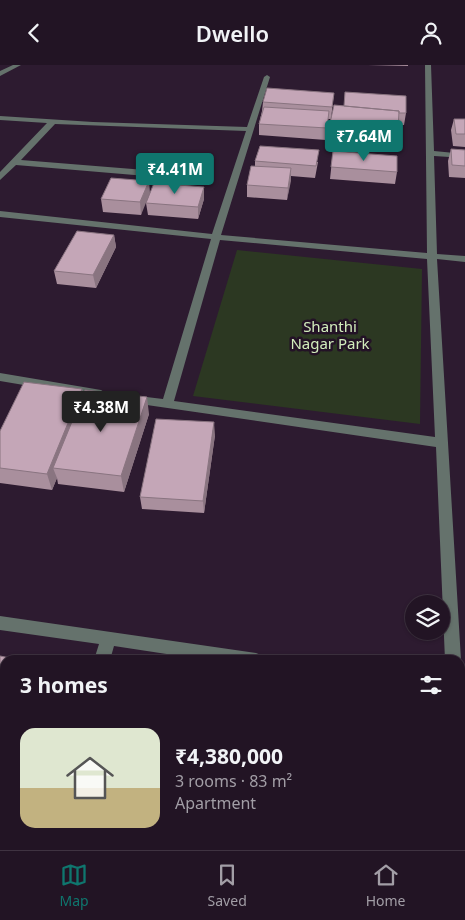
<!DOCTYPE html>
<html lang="en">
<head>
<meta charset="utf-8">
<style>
  :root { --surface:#221424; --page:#2e2131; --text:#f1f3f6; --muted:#a29ea6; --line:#3f3341; --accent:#0f766e }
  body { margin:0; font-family:"Noto Sans",sans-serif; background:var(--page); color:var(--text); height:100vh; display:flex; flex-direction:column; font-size:19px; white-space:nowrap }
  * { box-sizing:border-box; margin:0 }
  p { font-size:16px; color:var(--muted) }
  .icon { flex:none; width:28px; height:28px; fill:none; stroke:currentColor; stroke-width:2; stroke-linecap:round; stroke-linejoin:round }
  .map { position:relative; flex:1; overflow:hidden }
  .side { position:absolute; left:0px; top:590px; width:465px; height:195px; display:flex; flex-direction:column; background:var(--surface); border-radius:15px 15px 0 0; box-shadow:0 1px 4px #0004,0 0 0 1px var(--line) }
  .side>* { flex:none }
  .tools { position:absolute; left:405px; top:530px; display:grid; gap:10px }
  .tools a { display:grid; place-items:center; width:45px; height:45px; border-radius:50%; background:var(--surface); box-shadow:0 1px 4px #0004,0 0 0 1px var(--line); font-size:25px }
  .price { position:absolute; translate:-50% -42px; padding:0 11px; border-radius:5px; background:var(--accent); color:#fff; font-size:16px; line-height:32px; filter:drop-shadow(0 1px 2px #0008) }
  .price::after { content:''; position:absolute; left:50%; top:30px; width:15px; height:11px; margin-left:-8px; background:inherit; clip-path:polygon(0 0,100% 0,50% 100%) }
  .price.selected { background:#222; color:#fff }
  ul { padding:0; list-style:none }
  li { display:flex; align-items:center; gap:15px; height:125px; padding:0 20px }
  li span { display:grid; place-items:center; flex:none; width:140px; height:100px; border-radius:15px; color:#555 }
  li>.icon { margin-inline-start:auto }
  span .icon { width:60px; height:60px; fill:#fffc; stroke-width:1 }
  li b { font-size:21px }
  h2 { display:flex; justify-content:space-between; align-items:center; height:60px; padding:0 20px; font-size:21px }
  header { display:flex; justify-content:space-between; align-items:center; height:65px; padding:0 20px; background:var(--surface); font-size:22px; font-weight:600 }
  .tabs { display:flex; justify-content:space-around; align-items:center; height:70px; border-top:1px solid var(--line); background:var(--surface); font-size:14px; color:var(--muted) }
  .tabs a { display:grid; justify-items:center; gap:2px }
  .tabs .selected { color:var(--accent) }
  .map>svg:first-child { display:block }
</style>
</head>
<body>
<header><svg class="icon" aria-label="back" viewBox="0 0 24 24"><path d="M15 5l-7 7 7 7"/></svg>Dwello<svg class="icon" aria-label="person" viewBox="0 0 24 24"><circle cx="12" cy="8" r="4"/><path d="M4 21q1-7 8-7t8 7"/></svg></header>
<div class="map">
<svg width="465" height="785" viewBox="0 0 465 785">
  <rect width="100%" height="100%" fill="#2d1b30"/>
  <!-- green -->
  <path fill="#2c3822" d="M237 185 422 204 420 359 193 331Z"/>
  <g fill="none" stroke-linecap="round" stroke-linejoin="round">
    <!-- minor -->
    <path fill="#65726c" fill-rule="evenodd" d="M13 0H21L0 11V6Z
      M425 0H431L434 86 465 89V93L434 91 437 189 465 191V197L437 194 461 595 460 597V595H445L436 382 126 337 124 334 126 331 130 330 163 334 211 174 0 152V146L212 169 246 66 55 59 21 95 170 107 174 110 170 113 16 100 0 115V107L47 58 0 55V51L93 57 247 62 264 12 267 10 270 12 221 170 427 188ZM220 175 427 194 435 372 174 336Z
      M0 308 101 325 107 329 101 333 0 316Z
      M0 551 256 588 261 590 264 595H206L114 581 110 595H94L99 579 0 565Z
      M460 616 465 617V633L460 632Z
      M460 727 465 729V785H453V780H460Z
      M37 780H55L53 785H35Z"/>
  </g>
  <!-- wall -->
  <path fill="#a98f9d" d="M368 0H408V1Z
    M334 28 331 54H328L326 75 259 70V59L262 46 263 37Z
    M344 41 406 48 404 60H398L395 79 328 73 330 58Z
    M454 54H465V82L453 81 451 65Z
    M451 84 465 85V113L449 112 448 96Z
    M333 86 397 107 395 119 330 114Z
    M255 96 318 97 315 113 291 111 287 135 247 132V120L255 101Z
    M149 116 141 150 103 147 101 134Z
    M204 122V134L198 154 148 150 146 138Z
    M114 170 116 182 96 223 57 219 54 206Z
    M82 324 84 330 149 349 124 427 58 419 57 413 52 425 0 418V366Z
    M215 370 204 448 142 444 140 432Z
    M0 591 5 595V714L0 713Z"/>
  <!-- shaded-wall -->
  <path fill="#897480" d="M291 103V116L287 135 288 123Z
    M149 116 150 128 141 150 140 137Z
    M204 122V134L198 154V142Z
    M114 170 116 182 96 223 93 210Z
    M82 324 86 340 53 403 57 413 52 425 47 409Z
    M147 332 149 349 124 427 121 411Z
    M214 357 215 370 204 448 203 436Z
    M0 740 5 745V756L0 770Z"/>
  <!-- building -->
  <path fill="#c4a6b7" stroke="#897480" d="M267 23 334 28 332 42 263 37Z
    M345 27 406 31V48H399V46L344 41Z
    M334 40 399 46 398 64 330 58Z
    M264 42 329 46 327 63 259 59Z
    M454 54H465V69H456Z
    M260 81 319 85 316 101 255 96Z
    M451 84 465 85V101L452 100Z
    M333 86 397 91V107L331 102Z
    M251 101 291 103 288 123 247 120Z
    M111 113 149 116 140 137 101 134Z
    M154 118 204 122 198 142 146 138Z
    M77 166 114 170 93 210 54 206Z
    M24 317 82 324 47 409 0 403V366Z
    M85 325 147 332 121 411 53 403Z
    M156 354 214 357 203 436 140 432Z
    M0 591 21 595H5V708L0 707Z"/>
  <g text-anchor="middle" stroke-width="5" stroke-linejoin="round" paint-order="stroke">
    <!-- park labels -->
    <g font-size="15" fill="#d2edbc" stroke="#231226">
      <text x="330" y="267">Shanthi<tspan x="330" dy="17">Nagar Park</tspan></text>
    </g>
  </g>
</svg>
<div class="tools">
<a><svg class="icon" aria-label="layers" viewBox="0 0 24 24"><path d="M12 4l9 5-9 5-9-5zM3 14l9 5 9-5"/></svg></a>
</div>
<b class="price" style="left:364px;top:97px">₹7.64M</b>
<b class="price" style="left:175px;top:130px">₹4.41M</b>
<b class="price selected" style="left:101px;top:368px">₹4.38M</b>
<section class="side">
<h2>3 homes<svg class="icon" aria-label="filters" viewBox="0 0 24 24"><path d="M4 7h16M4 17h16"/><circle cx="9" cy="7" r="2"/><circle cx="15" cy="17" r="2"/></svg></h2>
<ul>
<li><span style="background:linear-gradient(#dfe7d0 60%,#c2b280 0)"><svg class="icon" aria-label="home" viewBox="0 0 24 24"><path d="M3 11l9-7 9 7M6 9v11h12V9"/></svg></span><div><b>₹4,380,000</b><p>3 rooms · 83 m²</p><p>Apartment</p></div></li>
</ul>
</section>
</div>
<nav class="tabs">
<a class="selected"><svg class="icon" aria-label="map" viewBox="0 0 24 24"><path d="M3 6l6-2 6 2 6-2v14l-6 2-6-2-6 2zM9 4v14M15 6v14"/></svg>Map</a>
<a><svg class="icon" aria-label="saved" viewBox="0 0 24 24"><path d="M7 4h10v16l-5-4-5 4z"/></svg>Saved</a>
<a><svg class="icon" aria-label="home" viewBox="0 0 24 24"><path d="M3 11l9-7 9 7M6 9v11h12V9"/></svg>Home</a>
</nav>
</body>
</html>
